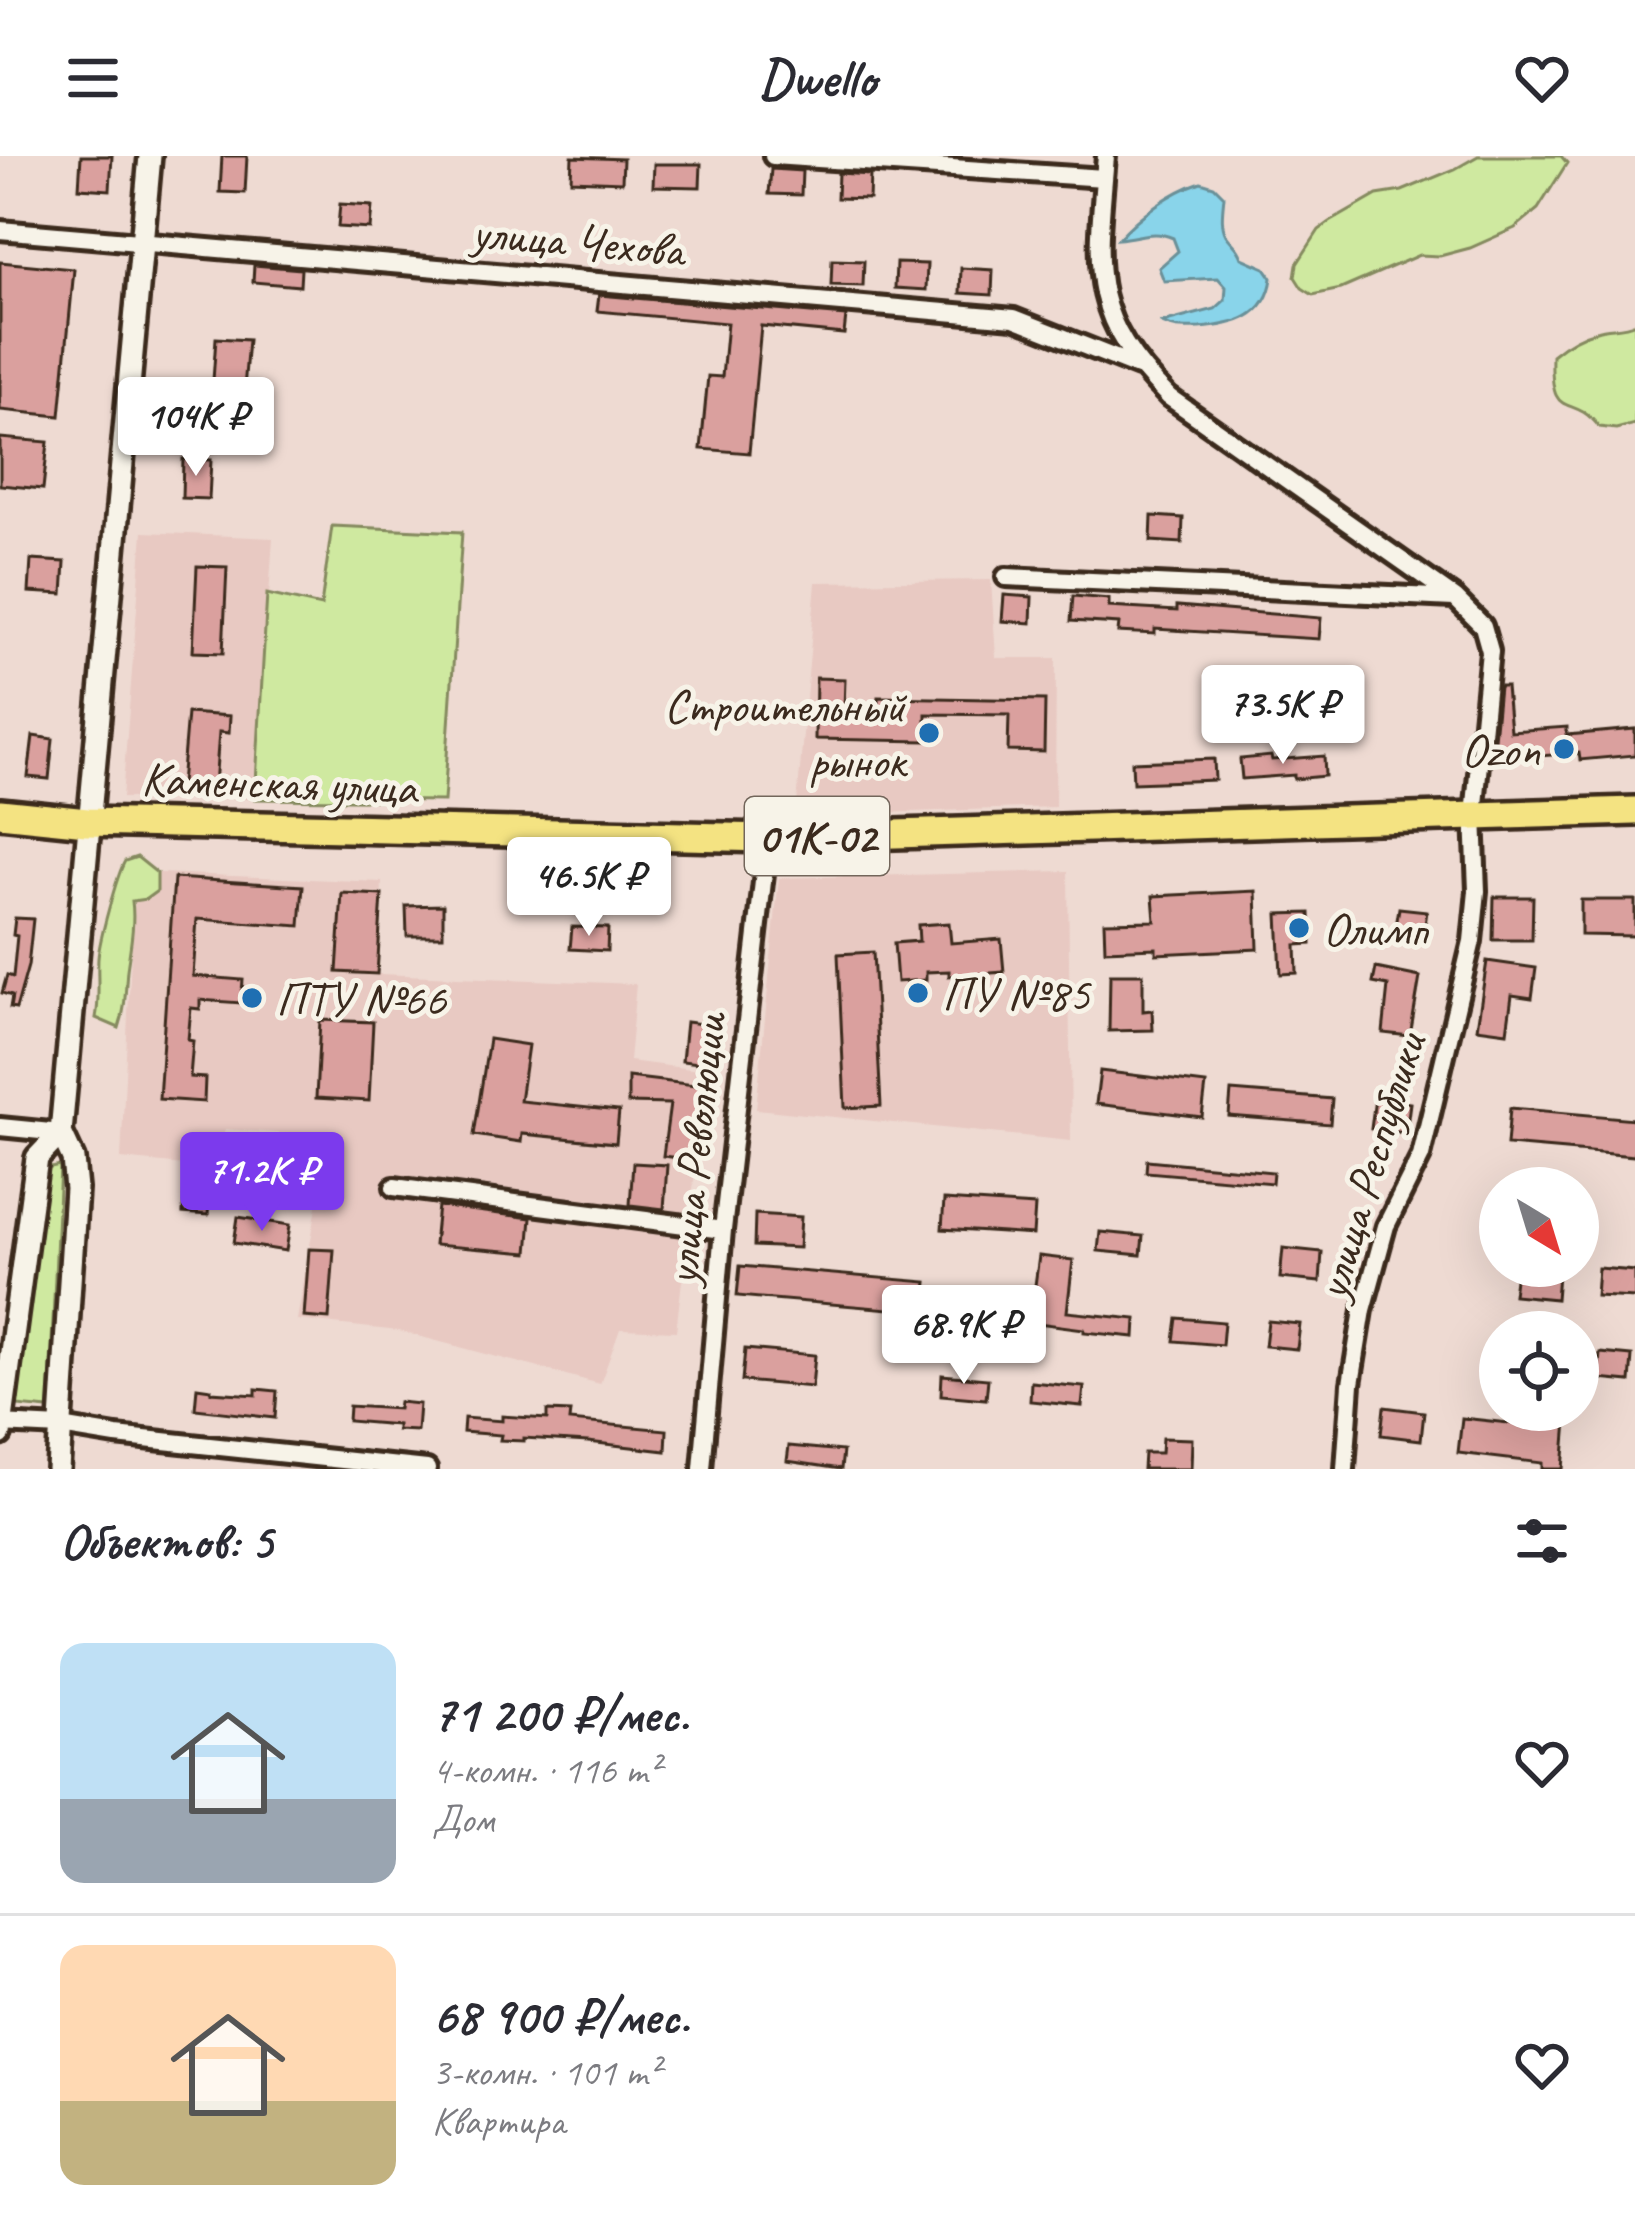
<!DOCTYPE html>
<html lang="ru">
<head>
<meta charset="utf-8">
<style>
  :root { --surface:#fff; --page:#f2f2f3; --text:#2b2b33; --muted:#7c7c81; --line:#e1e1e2; --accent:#7c3aed }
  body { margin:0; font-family:Caveat,sans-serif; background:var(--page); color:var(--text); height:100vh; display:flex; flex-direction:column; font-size:45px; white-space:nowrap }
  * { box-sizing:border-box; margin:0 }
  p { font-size:39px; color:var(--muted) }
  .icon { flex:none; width:66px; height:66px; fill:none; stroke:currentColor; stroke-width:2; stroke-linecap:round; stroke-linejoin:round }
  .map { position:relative; height:1313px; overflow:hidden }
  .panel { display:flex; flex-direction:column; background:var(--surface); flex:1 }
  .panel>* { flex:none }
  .needle { width:78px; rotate:142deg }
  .tools { position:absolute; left:1479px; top:1011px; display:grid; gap:24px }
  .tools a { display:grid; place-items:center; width:120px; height:120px; border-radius:50%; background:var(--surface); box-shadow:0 12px 48px #0002; font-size:60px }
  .price { position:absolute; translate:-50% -102px; padding:0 27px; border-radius:12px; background:#fff; color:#222; font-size:39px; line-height:78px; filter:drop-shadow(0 3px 6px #0008) }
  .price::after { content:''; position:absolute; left:50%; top:72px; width:36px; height:27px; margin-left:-18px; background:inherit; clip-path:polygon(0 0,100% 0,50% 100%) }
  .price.selected { background:var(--accent); color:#fff }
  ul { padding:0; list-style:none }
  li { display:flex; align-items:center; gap:36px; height:300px; padding:0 60px }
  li+li { border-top:3px solid var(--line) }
  li span { display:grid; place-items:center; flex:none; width:336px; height:240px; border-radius:24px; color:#555 }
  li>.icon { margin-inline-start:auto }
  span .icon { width:144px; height:144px; fill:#fffc; stroke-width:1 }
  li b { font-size:51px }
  h2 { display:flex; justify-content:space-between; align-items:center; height:144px; padding:0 60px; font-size:51px }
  header { display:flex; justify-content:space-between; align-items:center; height:156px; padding:0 60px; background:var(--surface); font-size:54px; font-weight:700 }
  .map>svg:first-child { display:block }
</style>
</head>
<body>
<header><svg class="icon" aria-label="menu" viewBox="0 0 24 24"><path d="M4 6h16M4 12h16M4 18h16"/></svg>Dwello<svg class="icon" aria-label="heart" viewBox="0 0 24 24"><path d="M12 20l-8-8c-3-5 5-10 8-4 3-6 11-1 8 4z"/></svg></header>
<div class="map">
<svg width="1635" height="1313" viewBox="0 0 1635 1313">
  <rect width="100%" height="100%" fill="#eedad2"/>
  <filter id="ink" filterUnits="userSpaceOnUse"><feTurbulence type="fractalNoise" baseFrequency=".00833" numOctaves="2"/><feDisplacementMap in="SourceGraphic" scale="24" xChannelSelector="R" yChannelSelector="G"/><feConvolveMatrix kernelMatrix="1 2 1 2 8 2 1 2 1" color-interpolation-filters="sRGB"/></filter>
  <g filter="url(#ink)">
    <!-- built -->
    <path fill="#e8c9c2" d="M143 376 273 382 255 643 122 642Z
      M991 424 996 502H1056L1055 651 796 660 816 426Z
      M1068 715 1071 985 756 953 779 722Z
      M135 716 382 726 378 818 636 828 629 905 707 915 676 1175 620 1173 600 1228 399 1175 297 1164 329 981 225 973 216 1012 121 1003Z"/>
    <!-- green -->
    <path fill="#cfe9a0" stroke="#858a5f" stroke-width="3" d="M1478 0H1561L1567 7 1538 53 1515 72 1470 92 1440 100 1419 99 1341 133 1313 139 1302 132 1295 121 1297 108 1319 74 1330 66 1377 39 1402 35 1455 13Z
      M1635 167V268L1616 273 1599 271C1571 234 1550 270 1552 199 1564 189 1580 179 1596 175 1609 170 1622 174 1635 167Z
      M332 370 462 376 444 645 255 643 267 438 321 450Z
      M137 701 157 717V735L146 743 132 745C135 768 130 792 127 814 125 835 126 852 119 872L96 862C100 842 97 822 98 802 99 786 117 718 125 705Z
      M60 1010 49 1253 17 1250 46 1013Z"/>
    <!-- water -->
    <path fill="#89d4ea" stroke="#6a9098" stroke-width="3" d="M1201 26 1214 30 1224 40C1223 52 1220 68 1226 79 1232 88 1238 90 1242 102L1265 112 1272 122C1267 162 1234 169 1200 172 1185 172 1175 174 1162 167L1215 153 1225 144 1226 131 1218 122 1164 125 1159 112 1178 95 1173 82C1152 73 1139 82 1118 83 1139 59 1171 36 1201 26Z"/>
    <!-- building -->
    <path fill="#daa09e" stroke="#3b2a1e" stroke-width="3" d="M81 0H112L110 34 79 32Z
      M222 0H247L245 37 220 36Z
      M572 1 623 3 622 26 571 24Z
      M654 8H701L700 31 653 30Z
      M771 13 802 15 801 39 769 38Z
      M838 17 870 19 869 43 837 42Z
      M340 48 372 50 370 73 338 71Z
      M832 104 864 105 863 130 831 129Z
      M0 106 74 113 60 260 0 254Z
      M896 107 927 108 926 134 895 132Z
      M254 109 301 113 300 130 253 126Z
      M961 112 993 114 992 139 960 137Z
      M599 139 846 160 844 178 761 170 749 297 701 293 708 220 722 221 727 167 597 155Z
      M216 182 248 184 241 269 210 267Z
      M0 282 48 286 43 333 0 329Z
      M183 303 211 304 209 343 182 342Z
      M1152 360 1183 362 1182 387 1151 385Z
      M31 404 65 406 63 438 29 436Z
      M197 410 227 411 223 497 193 496Z
      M1004 439 1032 441 1031 467 1002 465Z
      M1073 440 1109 443V451L1177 455V450L1321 462 1319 483 1155 473V478L1118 476 1119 468 1071 465Z
      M816 522 845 523 844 553 878 554V541L1045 544 1044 596 1008 595 1009 559 926 558V585L815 583Z
      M1499 530H1506L1510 575 1567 571V579L1635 573V599L1580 604 1579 597 1496 603 1494 583Z
      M187 557 230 560 229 577 219 576 214 642 180 640Z
      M33 580 53 583 49 623 28 621Z
      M1271 600 1272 604 1324 600 1325 620 1294 623V619L1242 623 1240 603Z
      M1214 603 1215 624 1133 627 1132 606Z
      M174 722 303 730 300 770 197 763 193 820 243 824 241 847 200 844V853L191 852 188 884 193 885 190 921 205 922 204 946 159 943Z
      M1256 735 1258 793 1156 798V792L1105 794 1104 766 1155 765 1153 740Z
      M342 737 382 739 377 818 337 816Z
      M1494 741H1533L1532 784H1493Z
      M1581 744H1635V780L1581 779Z
      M443 749V780H407L406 750Z
      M1399 752 1427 755 1423 783H1415V786L1394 783Z
      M1310 757 1311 788 1296 789 1297 817 1281 818 1278 758Z
      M15 762 33 763 28 810 16 853 10 852 12 840 2 837 7 819 13 821 17 780 13 779Z
      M949 767 951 787 1001 783 1004 816 949 820V815L926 816V824L897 826 894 787 919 785 918 769Z
      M572 771 608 772 607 795 570 793Z
      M873 796 881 950 845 952 838 798Z
      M1487 805 1536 812 1532 842 1512 839 1507 876 1477 872Z
      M1376 812 1420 821 1410 880 1383 877 1388 830 1373 827Z
      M1110 818H1143V855L1152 854 1153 874 1109 875Z
      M320 864 373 866 369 945 316 942Z
      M686 866 711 869 707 908 682 905Z
      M489 883 528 889 520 945 619 955 616 987 522 978 521 986 474 979Z
      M1100 915 1206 928 1202 961 1096 948Z
      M628 921 704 930 694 1004 663 1000 670 948 628 947Z
      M1231 935 1332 943 1330 968 1229 960Z
      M1375 942 1410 947 1406 977 1371 973Z
      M1510 952 1635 963V1000L1507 989Z
      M1147 1004 1273 1016 1272 1027 1146 1016Z
      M633 1007 667 1009 664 1053 630 1049Z
      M185 1019 211 1021 208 1059 183 1057Z
      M944 1044 1035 1050 1033 1079 942 1073Z
      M438 1050 531 1062 528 1097 434 1089Z
      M755 1058 801 1061 799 1092 754 1090Z
      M238 1061 290 1069 286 1095 234 1087Z
      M1100 1076 1143 1080 1141 1099 1098 1095Z
      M1283 1092 1322 1096 1320 1126 1280 1122Z
      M309 1093 334 1094 329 1163 304 1161Z
      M1039 1100 1073 1104 1067 1156 1136 1163 1135 1181 1084 1176V1173L1030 1166Z
      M740 1110 927 1126 924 1156 737 1140Z
      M1598 1112 1635 1115V1142L1596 1140Z
      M1516 1114 1558 1118 1556 1143 1513 1139Z
      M1177 1162 1224 1166 1222 1189 1174 1185Z
      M1268 1165 1300 1168 1297 1193 1265 1190Z
      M745 1193 815 1199 812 1231 742 1225Z
      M1600 1197 1632 1200 1630 1226 1598 1223Z
      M942 1219 988 1223 986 1243 941 1239Z
      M1031 1226 1084 1231 1082 1250 1030 1245Z
      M197 1231 211 1233V1236L256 1239V1233L277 1235 275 1262 195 1253Z
      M399 1246 419 1248 417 1275 397 1274V1269L348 1265 349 1250 398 1253Z
      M1384 1251 1424 1256 1421 1284 1381 1279Z
      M547 1255 570 1256 569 1265 667 1274 666 1295 588 1286 524 1282V1285L500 1284 501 1279 463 1276 464 1262 502 1265V1260L547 1263Z
      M1462 1262 1546 1271 1547 1263 1567 1265 1563 1313H1542V1307L1458 1297Z
      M1162 1282 1192 1283 1191 1313H1143L1144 1297H1161Z
      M789 1290 843 1295 841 1313 787 1305Z"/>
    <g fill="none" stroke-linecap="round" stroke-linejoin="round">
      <!-- minor casing -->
      <g stroke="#3b2a1e" stroke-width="26">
        <path id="minor" d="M773 0 1104 22
          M1106 0C1097 109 1085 158 1169 241L1455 442 1483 470 1490 495 1474 659 1477 735 1472 785 1421 1000 1386 1070 1363 1154 1351 1228 1345 1313
          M0 74 1014 162 1138 211
          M1006 421 1454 442
          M0 971 61 977
          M394 1031 723 1074
          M0 1268 61 1271 116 1280 427 1313
          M702 1313 723 1074 768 682"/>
      </g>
      <!-- tertiary casing -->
      <g stroke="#3b2a1e" stroke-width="30">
        <path id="tertiary" d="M0 1278 37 1002 61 977
          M58 1313 76 1033 73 1003 61 977 150 0"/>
      </g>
      <!-- primary casing -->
      <g stroke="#3b2a1e" stroke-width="36">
        <path id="primary" d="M0 657 87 666 768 682 1635 655"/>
      </g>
      <!-- minor -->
      <use href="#minor" stroke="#f7f3e8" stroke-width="16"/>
      <!-- tertiary -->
      <use href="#tertiary" stroke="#f7f3e8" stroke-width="21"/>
      <!-- primary -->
      <use href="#primary" stroke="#f4e382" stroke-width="27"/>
    </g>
  </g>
  <!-- markers -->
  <g fill="#1f6fb2" stroke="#f7f3e8" stroke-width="4.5">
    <circle cx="929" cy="577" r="12"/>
    <circle cx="1564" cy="593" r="12"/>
    <circle cx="1299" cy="772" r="12"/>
    <circle cx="918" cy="837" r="12"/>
    <circle cx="252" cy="842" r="12"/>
  </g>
  <g text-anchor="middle" stroke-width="10" stroke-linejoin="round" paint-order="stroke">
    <!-- shield labels -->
    <rect fill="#f7f3e8" stroke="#73665b" stroke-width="3" x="745" y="641" width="144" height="78" rx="9"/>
    <g font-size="45" font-weight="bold" fill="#3b2a1e">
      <text x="817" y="696">01К-02</text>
    </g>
    <!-- street labels -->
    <g font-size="48" fill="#3b2a1e" stroke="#f7f3e8">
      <text transform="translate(578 84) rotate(5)" y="17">улица Чехова</text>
      <text transform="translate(279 626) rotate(2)" y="17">Каменская улица</text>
      <text transform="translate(694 993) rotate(-84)" y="17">улица Революции</text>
      <text transform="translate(1369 1010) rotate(-73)" y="17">улица Республики</text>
    </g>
    <!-- poi labels -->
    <g font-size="48" fill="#3b2a1e" stroke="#f7f3e8" text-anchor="start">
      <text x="905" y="566" text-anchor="end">Строительный<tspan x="905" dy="55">рынок</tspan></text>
      <text x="1540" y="610" text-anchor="end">Ozon</text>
      <text x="1323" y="789">Олимп</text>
      <text x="942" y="854">ПУ №85</text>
      <text x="276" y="859">ПТУ №66</text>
    </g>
  </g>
</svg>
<div class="tools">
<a><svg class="needle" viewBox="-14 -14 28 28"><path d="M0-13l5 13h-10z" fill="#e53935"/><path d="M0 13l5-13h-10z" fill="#7c7c81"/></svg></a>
<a><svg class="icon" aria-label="locate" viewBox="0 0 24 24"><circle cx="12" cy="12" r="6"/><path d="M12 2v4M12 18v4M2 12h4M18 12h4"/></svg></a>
</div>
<b class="price" style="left:196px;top:323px">104K ₽</b>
<b class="price" style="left:1283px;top:611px">73.5K ₽</b>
<b class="price" style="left:589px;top:783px">46.5K ₽</b>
<b class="price selected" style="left:262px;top:1078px">71.2K ₽</b>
<b class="price" style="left:964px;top:1231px">68.9K ₽</b>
</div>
<section class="panel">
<h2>Объектов: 5<svg class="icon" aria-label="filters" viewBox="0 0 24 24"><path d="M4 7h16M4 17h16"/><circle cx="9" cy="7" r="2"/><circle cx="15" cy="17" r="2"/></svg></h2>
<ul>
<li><span style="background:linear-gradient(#bfe0f5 65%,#9aa5b1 0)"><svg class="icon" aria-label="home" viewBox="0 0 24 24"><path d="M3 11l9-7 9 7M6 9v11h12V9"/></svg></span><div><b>71 200 ₽/мес.</b><p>4-комн. · 116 m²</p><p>Дом</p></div><svg class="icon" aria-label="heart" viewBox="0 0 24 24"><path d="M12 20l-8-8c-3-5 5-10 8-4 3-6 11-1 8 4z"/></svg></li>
<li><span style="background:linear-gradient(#ffd9b3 65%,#c2b280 0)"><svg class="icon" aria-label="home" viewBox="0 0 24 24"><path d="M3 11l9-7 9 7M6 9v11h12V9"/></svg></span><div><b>68 900 ₽/мес.</b><p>3-комн. · 101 m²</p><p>Квартира</p></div><svg class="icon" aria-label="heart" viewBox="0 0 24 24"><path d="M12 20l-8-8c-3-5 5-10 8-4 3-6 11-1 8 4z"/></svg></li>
</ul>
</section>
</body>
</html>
